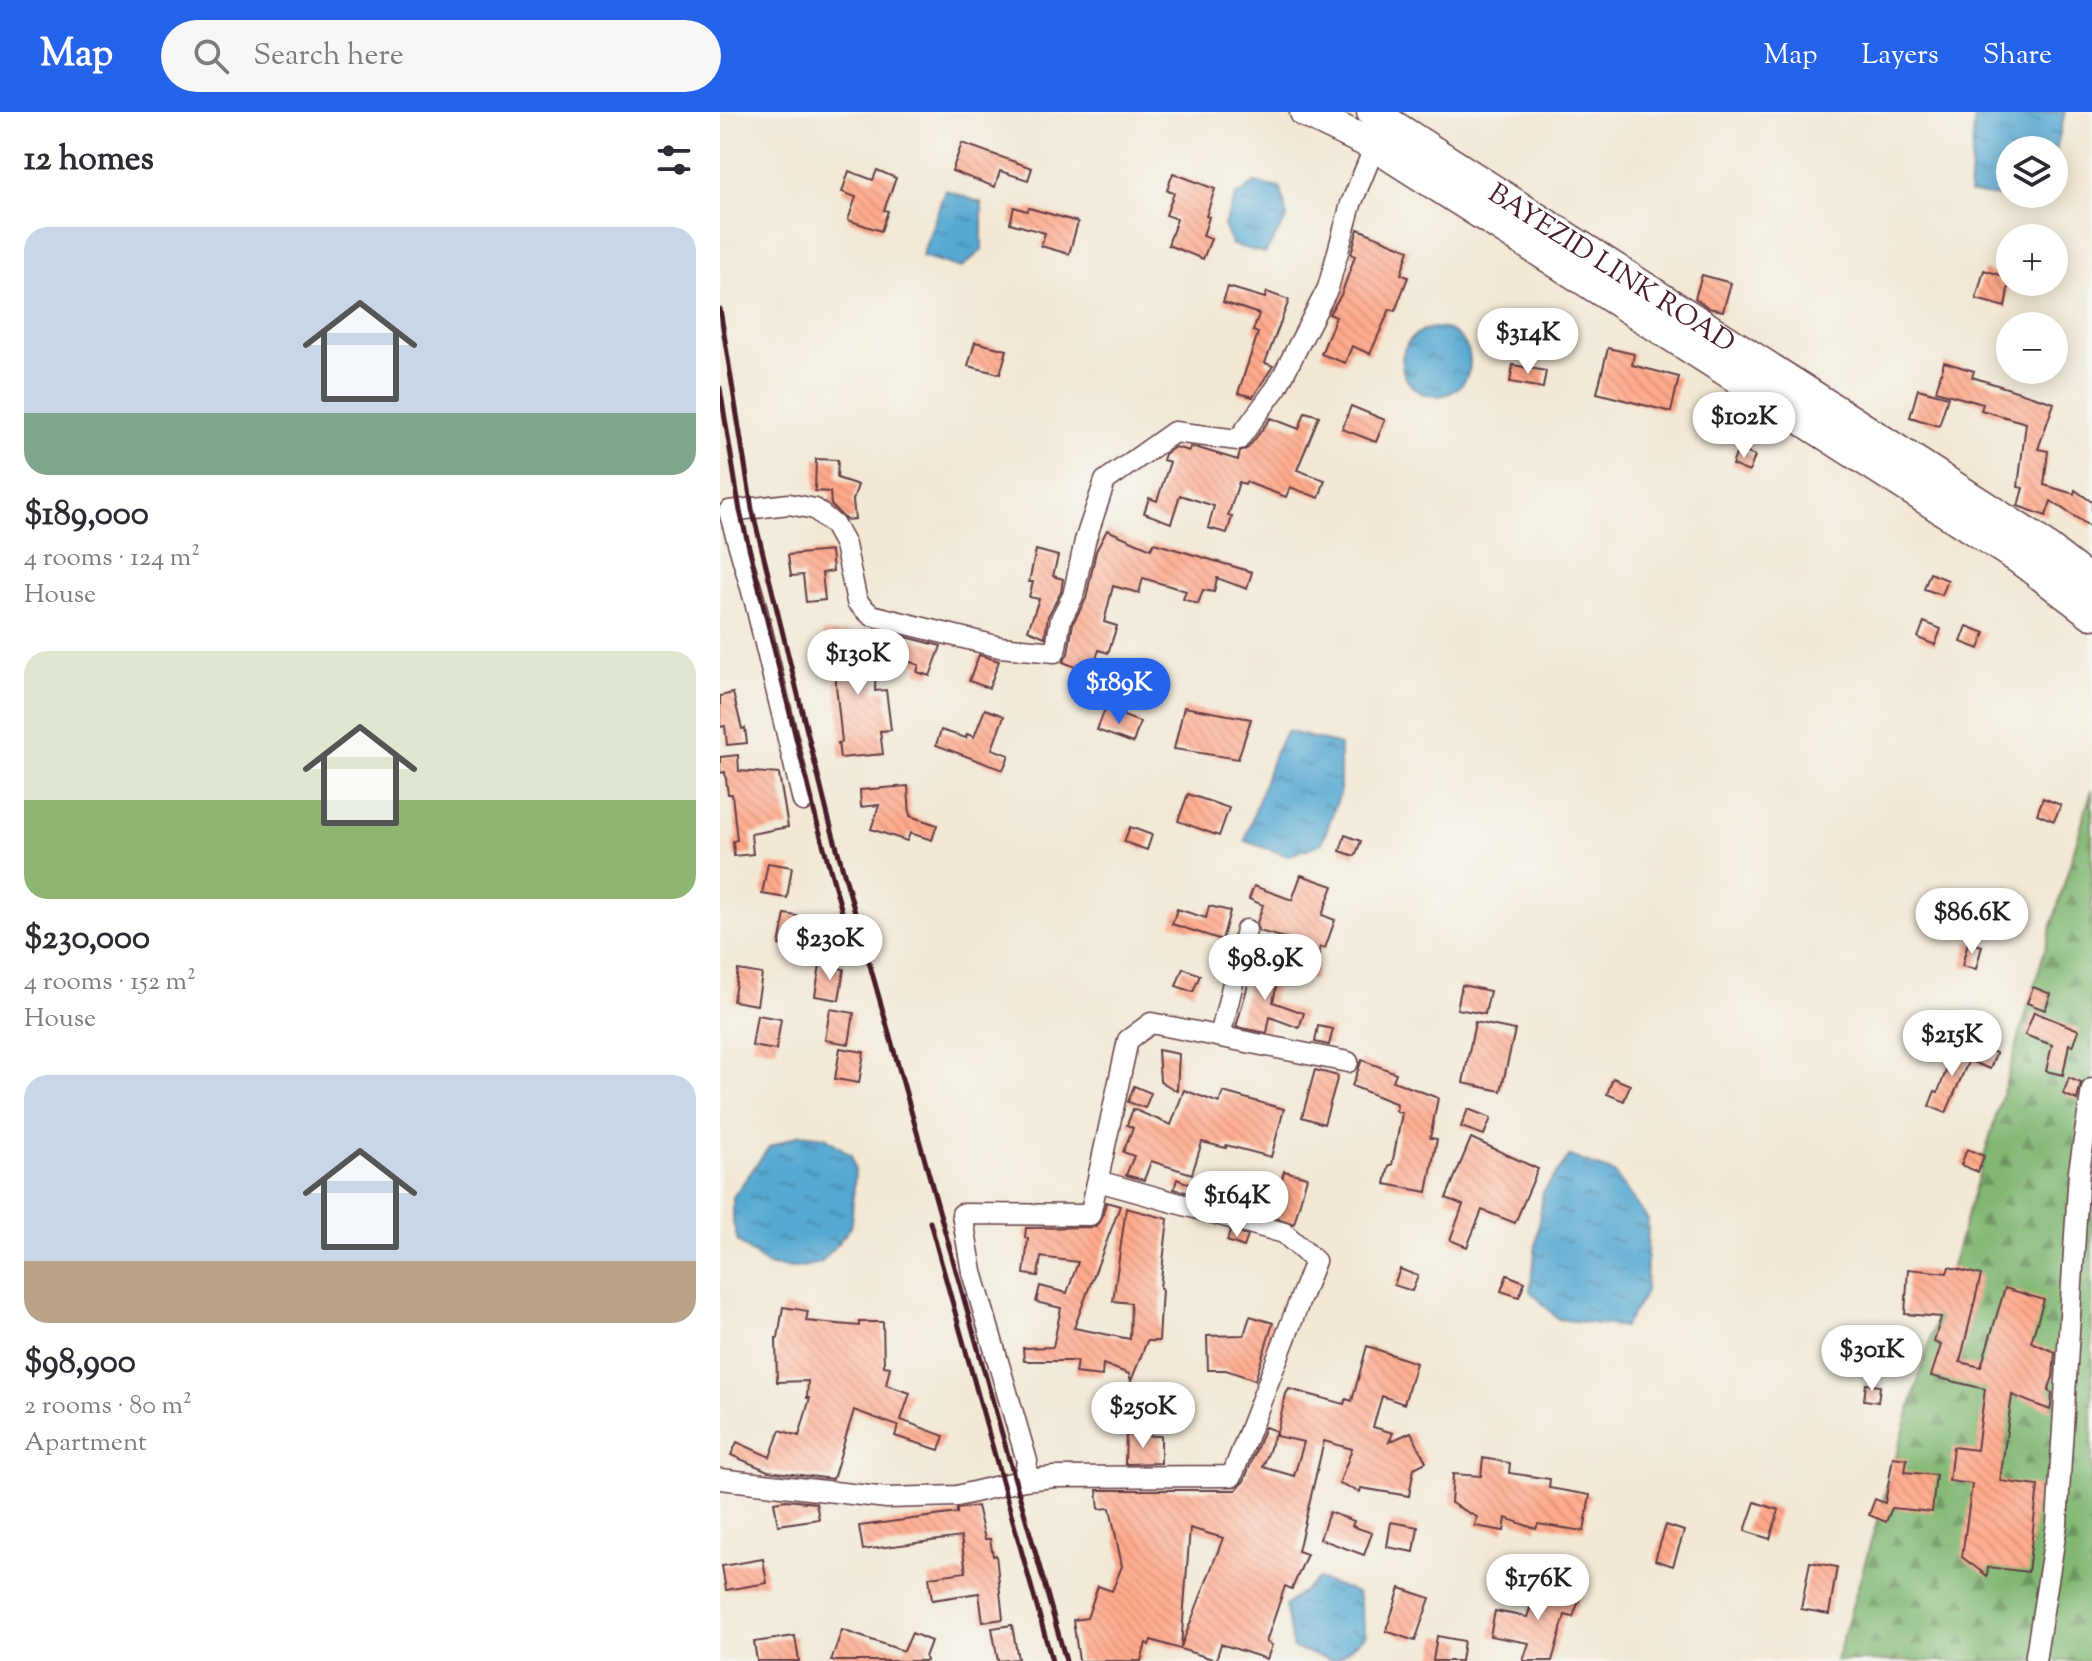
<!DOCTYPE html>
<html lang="en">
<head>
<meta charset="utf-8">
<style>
  :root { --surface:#fff; --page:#f7f7f7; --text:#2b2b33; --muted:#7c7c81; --accent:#2563eb }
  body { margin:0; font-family:"Sorts Mill Goudy",serif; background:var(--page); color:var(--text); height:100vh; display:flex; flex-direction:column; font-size:30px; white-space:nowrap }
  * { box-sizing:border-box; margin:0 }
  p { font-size:26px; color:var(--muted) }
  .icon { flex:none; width:44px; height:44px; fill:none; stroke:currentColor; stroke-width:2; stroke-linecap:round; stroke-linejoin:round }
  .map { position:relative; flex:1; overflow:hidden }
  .panel { display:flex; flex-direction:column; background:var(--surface); width:720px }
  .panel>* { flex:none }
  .fabs { position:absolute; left:1276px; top:24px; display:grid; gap:16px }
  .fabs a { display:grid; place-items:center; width:72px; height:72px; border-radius:50%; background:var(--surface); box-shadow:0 4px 20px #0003; font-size:40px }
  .price { position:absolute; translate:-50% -68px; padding:0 18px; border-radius:28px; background:#fff; color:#222; font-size:26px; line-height:52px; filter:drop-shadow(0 2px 4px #0008) }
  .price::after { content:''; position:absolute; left:50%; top:48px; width:24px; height:18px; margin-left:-12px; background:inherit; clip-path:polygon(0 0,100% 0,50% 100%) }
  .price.active { background:var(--accent); color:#fff }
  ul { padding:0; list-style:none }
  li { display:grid; align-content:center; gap:16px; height:424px; padding:0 24px }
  li span { display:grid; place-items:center; height:248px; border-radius:24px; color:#555 }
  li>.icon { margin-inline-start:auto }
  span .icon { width:144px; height:144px; fill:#fffc; stroke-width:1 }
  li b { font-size:34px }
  h2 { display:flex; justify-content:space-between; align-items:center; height:96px; padding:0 24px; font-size:34px }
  header { display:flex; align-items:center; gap:48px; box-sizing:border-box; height:112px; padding:0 40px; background:var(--accent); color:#fff }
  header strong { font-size:38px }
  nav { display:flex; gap:44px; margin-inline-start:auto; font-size:28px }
  .search { width:560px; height:72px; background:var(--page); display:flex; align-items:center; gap:20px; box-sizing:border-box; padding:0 28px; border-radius:44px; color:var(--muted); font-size:30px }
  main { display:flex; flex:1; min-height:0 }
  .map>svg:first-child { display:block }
</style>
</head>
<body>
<header>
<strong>Map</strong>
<div class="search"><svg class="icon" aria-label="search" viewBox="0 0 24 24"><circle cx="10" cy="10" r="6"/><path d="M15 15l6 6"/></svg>Search here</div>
<nav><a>Map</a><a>Layers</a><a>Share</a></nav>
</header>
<main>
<section class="panel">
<h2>12 homes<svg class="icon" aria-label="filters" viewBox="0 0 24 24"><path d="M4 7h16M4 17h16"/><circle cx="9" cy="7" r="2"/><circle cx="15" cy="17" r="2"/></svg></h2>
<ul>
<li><span style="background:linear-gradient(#c9d6e8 75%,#7fa58c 0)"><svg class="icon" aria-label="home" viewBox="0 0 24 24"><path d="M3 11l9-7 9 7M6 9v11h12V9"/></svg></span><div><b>$189,000</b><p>4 rooms · 124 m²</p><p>House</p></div></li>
<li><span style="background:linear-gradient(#dfe7d0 60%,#8fb573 0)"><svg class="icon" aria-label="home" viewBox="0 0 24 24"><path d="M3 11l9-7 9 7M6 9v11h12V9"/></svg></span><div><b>$230,000</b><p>4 rooms · 152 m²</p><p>House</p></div></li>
<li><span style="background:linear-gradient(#c9d6e8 75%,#b9a48a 0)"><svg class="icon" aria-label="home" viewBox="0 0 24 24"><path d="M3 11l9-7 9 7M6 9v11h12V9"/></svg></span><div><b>$98,900</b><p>2 rooms · 80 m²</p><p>Apartment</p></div></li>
</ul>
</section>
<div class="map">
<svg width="1372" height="1549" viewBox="0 0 1372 1549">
  <defs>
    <pattern id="forest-firs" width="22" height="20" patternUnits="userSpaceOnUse" patternTransform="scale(2)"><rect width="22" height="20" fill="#81b772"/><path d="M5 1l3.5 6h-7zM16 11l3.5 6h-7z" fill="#6c945e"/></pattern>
    <pattern id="water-ripples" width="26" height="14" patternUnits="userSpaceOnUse" patternTransform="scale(2)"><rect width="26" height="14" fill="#55a8d1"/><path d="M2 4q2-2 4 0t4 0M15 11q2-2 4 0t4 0" fill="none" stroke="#4888aa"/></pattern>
    <pattern id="building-back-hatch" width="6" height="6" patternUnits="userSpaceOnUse" patternTransform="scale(2)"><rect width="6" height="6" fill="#fea98b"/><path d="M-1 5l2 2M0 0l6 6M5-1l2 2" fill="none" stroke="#db9178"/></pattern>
  </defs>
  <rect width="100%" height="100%" fill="#f6f6f2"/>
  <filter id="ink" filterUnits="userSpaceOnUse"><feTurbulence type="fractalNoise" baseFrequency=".0125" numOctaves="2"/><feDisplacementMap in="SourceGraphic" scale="16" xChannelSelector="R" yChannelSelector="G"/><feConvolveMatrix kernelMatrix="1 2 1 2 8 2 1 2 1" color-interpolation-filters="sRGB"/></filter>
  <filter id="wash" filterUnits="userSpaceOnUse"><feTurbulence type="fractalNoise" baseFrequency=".006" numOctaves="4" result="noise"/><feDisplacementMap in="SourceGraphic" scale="32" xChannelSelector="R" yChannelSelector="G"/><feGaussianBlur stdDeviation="1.8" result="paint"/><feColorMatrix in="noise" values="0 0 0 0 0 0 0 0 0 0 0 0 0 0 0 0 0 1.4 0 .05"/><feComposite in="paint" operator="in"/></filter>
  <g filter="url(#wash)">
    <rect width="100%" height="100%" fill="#f2e8d4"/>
    <!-- forest -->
    <path fill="url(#forest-firs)" stroke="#666b4e" stroke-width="2" d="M1372 677V1549H1116Z"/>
    <!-- water -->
    <path fill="url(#water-ripples)" stroke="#50647e" stroke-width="2" d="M1255 0H1345L1334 47V38H1290V82H1325L1323 91 1249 81Z
      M535 71 561 76 567 106 545 141 512 133 504 113 516 84Z
      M225 78 262 91V138L241 156 202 144Z
      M682 250a34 34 0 1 1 68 0a34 34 0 1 1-68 0Z
      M567 619 620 633V681L602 731 568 744 525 729 554 642Z
      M81 1022 105 1025 131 1043 135 1058 131 1115 101 1151 76 1156 48 1154 18 1130 13 1110V1085L49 1035Z
      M850 1044 894 1061 928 1108 926 1180 904 1215 838 1207 810 1179 823 1080Z
      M598 1467 638 1481 646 1523 615 1549 573 1536 565 1494Z"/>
    <g id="blocks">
      <!-- building -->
      <path fill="url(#building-back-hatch)" fill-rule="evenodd" d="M242 31 312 56 308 68 280 59 275 75 232 59Z
        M157 58 176 66 164 98 168 99 161 119 128 108 136 85 122 80 129 59 153 68Z
        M453 61 495 77 486 104 489 105 483 124 491 127 483 147 448 133 457 107 446 103 454 81 447 78Z
        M294 95 307 99 309 96 358 110 349 142 321 134 325 121 290 111Z
        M638 117 689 138 681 162 688 165 675 199 670 197 650 242 632 234 625 251 601 242 616 205 609 202 621 183 635 144 631 142Z
        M1264 158 1290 166 1285 195 1256 187Z
        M982 163 1011 171 1003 199 989 196 975 186Z
        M508 175 545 186 547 180 569 188 545 251 553 254 533 285 518 281 538 221 533 219 539 202 503 190Z
        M255 230 287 238 280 262 248 254Z
        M888 236 914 242 912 253 959 265 951 300 877 281Z
        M1224 250 1254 259 1252 265 1334 291 1318 337 1328 339 1324 373 1354 382 1355 378 1372 390V416L1331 389 1326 404 1298 394 1303 376 1298 375 1306 311 1261 298 1263 292 1216 279Z
        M793 253 826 259 823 276 790 270Z
        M1198 277 1228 285 1219 314 1190 305Z
        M631 294 665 308 656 330 622 317Z
        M585 300 599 304 577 358 605 368 599 386 570 375 566 385 526 370 525 372 519 370 508 404 512 405 507 421 488 416 494 394 460 383 451 411 424 401 429 386 437 389 450 350 443 348 445 342 455 335 469 339 470 335 478 336 518 348 520 340 528 336 551 306 579 317Z
        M1018 337 1035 344 1029 360 1012 353Z
        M96 347 118 348 117 366 138 373 133 388 135 407 126 408 111 393 110 380 95 379Z
        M387 418 431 437 434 431 532 460 527 477 497 466 494 480 483 478 478 492 463 487 466 479 423 466 419 481 393 474 384 510 397 514 388 541 379 538 371 561 358 556 343 550 348 542 353 511 366 487 376 439Z
        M316 438 338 444 333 464 343 467 341 480 328 504 325 525 308 518 319 487 309 485 313 470H309Z
        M111 439 113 459 102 461 105 488 86 490 83 463 71 464 68 443Z
        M1210 461 1228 468 1222 483 1204 477Z
        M1204 510 1221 517 1215 533 1198 526Z
        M1247 514 1265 521 1259 537 1241 530Z
        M103 520 144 521 143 551H156L155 579 166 578 171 618 160 619 163 642 120 646 118 631 122 630 116 573V538H103Z
        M182 524 221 534 210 564 197 560 199 553 174 544Z
        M259 543 279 549 269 576 249 569Z
        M13 581 22 617 25 616 27 631 7 633 5 614 0 615V584Z
        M464 595 531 607 518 647 454 637Z
        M265 597 284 604 272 637 289 643 283 658 216 633 221 618 246 626 247 622 254 625Z
        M385 597 420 610 413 631 377 618Z
        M18 643 19 659 59 662 68 715 31 722 33 742 14 744 13 729 17 728 12 682H8L5 660 0 661V645Z
        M188 674 190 704 217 713 212 728 190 721 187 729 151 717 159 693 141 695 140 678Z
        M468 682 509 696 499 724 458 709Z
        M1323 686 1341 693 1334 709 1317 702Z
        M410 715 432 723 427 738 404 730Z
        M625 723 641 729 635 744 620 739Z
        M48 751 72 755 67 786 42 782Z
        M581 763 613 774 602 803 615 808 605 836 600 835 594 868 569 862 576 829 539 819 537 811 543 793 529 787 534 774 572 788Z
        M489 794 510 799 502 828 452 812 457 797 486 806Z
        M65 802 88 806 83 837 59 833Z
        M1248 830 1262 834 1256 857 1242 854Z
        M535 848 560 857 553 890 584 901 579 916 550 905 547 921 516 915Z
        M100 853 124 857 119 888 95 884Z
        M463 856 480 863 473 880 456 874Z
        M18 858 42 862 37 893 13 889Z
        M742 873 770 879 765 902 737 897Z
        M1313 875 1331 882 1325 898 1307 891Z
        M110 897 134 901 129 932 105 928Z
        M1314 900 1359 918 1353 934 1349 932 1343 963 1326 959 1332 933 1305 923Z
        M37 903 61 907 56 938 32 934Z
        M755 910 795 918 781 979 743 971Z
        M598 914 613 917 609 933 595 930Z
        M1237 930 1254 936 1226 1001 1209 994 1215 979 1218 980Z
        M1258 934 1276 941 1270 957 1252 950Z
        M120 936 144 940 139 971 115 967Z
        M438 938 459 942 457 979 440 969Z
        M642 948 676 961 673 969 718 986 710 1026 717 1027 707 1080 665 1072 669 1053H672L682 1001 676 1000 677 992 632 974Z
        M595 958 618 964 604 1012 582 1005Z
        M893 966 910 973 904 989 887 982Z
        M1349 966 1361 971 1357 988 1343 982Z
        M414 974 431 981 425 996 408 990Z
        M464 978 499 991 503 980 564 997 551 1045 506 1033V1036L482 1030 472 1062 431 1049 424 1068 406 1063 414 1044 403 1040 413 1016 407 1013 413 997 451 1013Z
        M748 997 771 1006 764 1023 741 1015Z
        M751 1026 818 1057 795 1111 762 1098 747 1135 730 1128 743 1093 726 1086Z
        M1247 1037 1264 1044 1258 1060 1241 1053Z
        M564 1059 587 1065 574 1112 552 1104Z
        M457 1067 475 1074 472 1082 454 1077Z
        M386 1090 400 1094 354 1216 410 1227 411 1191 393 1189 406 1096 448 1107 440 1176 442 1177 439 1229H427L411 1269 409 1262 383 1252 382 1264 355 1261 357 1249H304L303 1236 333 1235 341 1196 316 1190 320 1174 347 1181 358 1150 321 1145 318 1164 304 1162 308 1127 305 1126 306 1116 375 1115 382 1106Z
        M510 1119 528 1124 524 1135 507 1129Z
        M1229 1155 1261 1163 1240 1250 1261 1255 1285 1176 1324 1188 1311 1230 1335 1240 1333 1265 1328 1279 1332 1281 1331 1294 1330 1298 1292 1283 1280 1369 1318 1374 1308 1460 1268 1455 1267 1464 1242 1445 1252 1372 1229 1369 1233 1335 1257 1338 1265 1277 1211 1264 1221 1233 1214 1230 1221 1205 1185 1202 1188 1157 1227 1161Z
        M680 1157 698 1164 692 1179 674 1173Z
        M787 1163 805 1170 799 1185 781 1179Z
        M63 1195 88 1199 86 1209 139 1214V1210H163L164 1254 170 1255 166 1273 190 1281 181 1308 224 1324 219 1338 175 1324 178 1314 134 1298 113 1367 48 1359 11 1343 17 1330 50 1345 60 1318 79 1324 90 1286H87L88 1269 57 1270 56 1226H58Z
        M530 1204 553 1211 535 1268 506 1258H488L487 1224 524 1223Z
        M647 1234 696 1251 684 1292 662 1284 653 1315 673 1321 669 1330 691 1320 706 1350 694 1356 689 1384 641 1376 640 1380 619 1372 632 1337 604 1329 578 1439 587 1442 572 1477 565 1474 546 1530 552 1533 547 1547 501 1532 496 1548 431 1528 429 1533 426 1531 421 1549H359L353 1508 367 1506 378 1474 392 1479 402 1454 390 1396 379 1397 377 1378H516L524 1369 545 1315 556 1319 543 1355 574 1364 584 1330 556 1324 566 1282 569 1277 624 1292 626 1287 632 1289ZM470 1416 503 1426 461 1535Z
        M1146 1272 1160 1274 1158 1290 1144 1288Z
        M406 1323 441 1324V1351L405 1352Z
        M1173 1345 1187 1347 1185 1360 1216 1363 1212 1400 1172 1396 1166 1410 1149 1403 1155 1387 1165 1391Z
        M763 1346 790 1351 789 1361 830 1367 829 1376 870 1383 864 1419 818 1412 816 1417 786 1406 784 1419 755 1414 757 1405 731 1391 733 1362 761 1364Z
        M66 1388 96 1391 99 1407 58 1413 54 1390Z
        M1035 1390 1059 1398 1050 1427 1025 1419Z
        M257 1394 265 1427H270L273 1444 276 1443 283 1507 263 1510 259 1481 212 1488 209 1465 246 1460 241 1425 143 1438 139 1414 237 1401V1397Z
        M609 1400 634 1409 632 1414 652 1421 644 1443 600 1427Z
        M671 1410 698 1415 694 1440 667 1435Z
        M946 1413 964 1419 953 1454 935 1448Z
        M43 1447 47 1471 6 1478 2 1454Z
        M1090 1450 1117 1455 1109 1502 1081 1497Z
        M819 1470 861 1483 853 1505 845 1503 832 1549H803L809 1531 770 1524 775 1499 807 1505Z
        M680 1476 710 1486 695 1529 666 1519Z
        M292 1513 298 1547 278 1549 272 1516Z
        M122 1518 184 1539 192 1521 211 1529 205 1545 206 1549H111Z
        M75 1524 79 1549H37L34 1530Z
        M717 1524 744 1529 741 1549H713Z"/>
    </g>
  </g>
  <g filter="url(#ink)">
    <use href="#blocks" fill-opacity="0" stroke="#633d44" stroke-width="2"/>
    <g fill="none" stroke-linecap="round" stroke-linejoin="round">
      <!-- street casing -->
      <g stroke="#633d44" stroke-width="23">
        <path id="street" d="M83 689 35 490 9 399 69 392 95 397 114 413 125 433 137 490 151 503 280 535 335 540 341 507 353 484 365 429 385 369 454 320 518 328 557 275 608 176 631 92 655 34
          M500 924 526 818
          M0 1367 167 1386 237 1384 304 1368 307 1349 252 1160 242 1102 370 1103 408 928 431 911 628 950
          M304 1368 334 1365 512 1364 595 1149 564 1121 378 1069
          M1315 1549 1337 1412 1359 1059 1372 977"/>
      </g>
      <!-- primary casing -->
      <g stroke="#633d44" stroke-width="33">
        <g id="primary">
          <path d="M585 0 655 34 1298 446 1372 502"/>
          <path id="s1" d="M652 0 1314 426 1372 471"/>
        </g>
      </g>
      <!-- street -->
      <use href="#street" stroke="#fff" stroke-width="20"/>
      <!-- primary -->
      <use href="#primary" stroke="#fff" stroke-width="30"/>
      <!-- rail -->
      <path stroke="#4a1f2b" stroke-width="5" d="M0 197 32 397 109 708 346 1549
        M0 276 20 399 96 707 128 821
        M210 1110 332 1549"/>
    </g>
  </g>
  <g text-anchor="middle" stroke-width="6" stroke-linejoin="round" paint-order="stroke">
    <!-- street labels -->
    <g font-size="28" fill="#4a1f2b" stroke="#f6f6f2">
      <text dy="10" stroke="none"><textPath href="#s1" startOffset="286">BAYEZID LINK ROAD</textPath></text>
    </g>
  </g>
</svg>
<div class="fabs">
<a><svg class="icon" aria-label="layers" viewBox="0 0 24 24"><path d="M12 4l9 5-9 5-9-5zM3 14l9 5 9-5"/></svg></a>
<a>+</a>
<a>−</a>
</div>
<b class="price" style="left:808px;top:264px">$314K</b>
<b class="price" style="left:1024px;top:348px">$102K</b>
<b class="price" style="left:138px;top:585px">$130K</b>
<b class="price active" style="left:399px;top:614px">$189K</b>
<b class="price" style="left:1252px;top:844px">$86.6K</b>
<b class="price" style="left:110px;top:870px">$230K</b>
<b class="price" style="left:545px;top:890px">$98.9K</b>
<b class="price" style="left:1232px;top:966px">$215K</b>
<b class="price" style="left:517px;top:1127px">$164K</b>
<b class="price" style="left:1152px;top:1281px">$301K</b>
<b class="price" style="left:423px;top:1338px">$250K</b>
<b class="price" style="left:818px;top:1510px">$176K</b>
</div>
</main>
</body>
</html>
